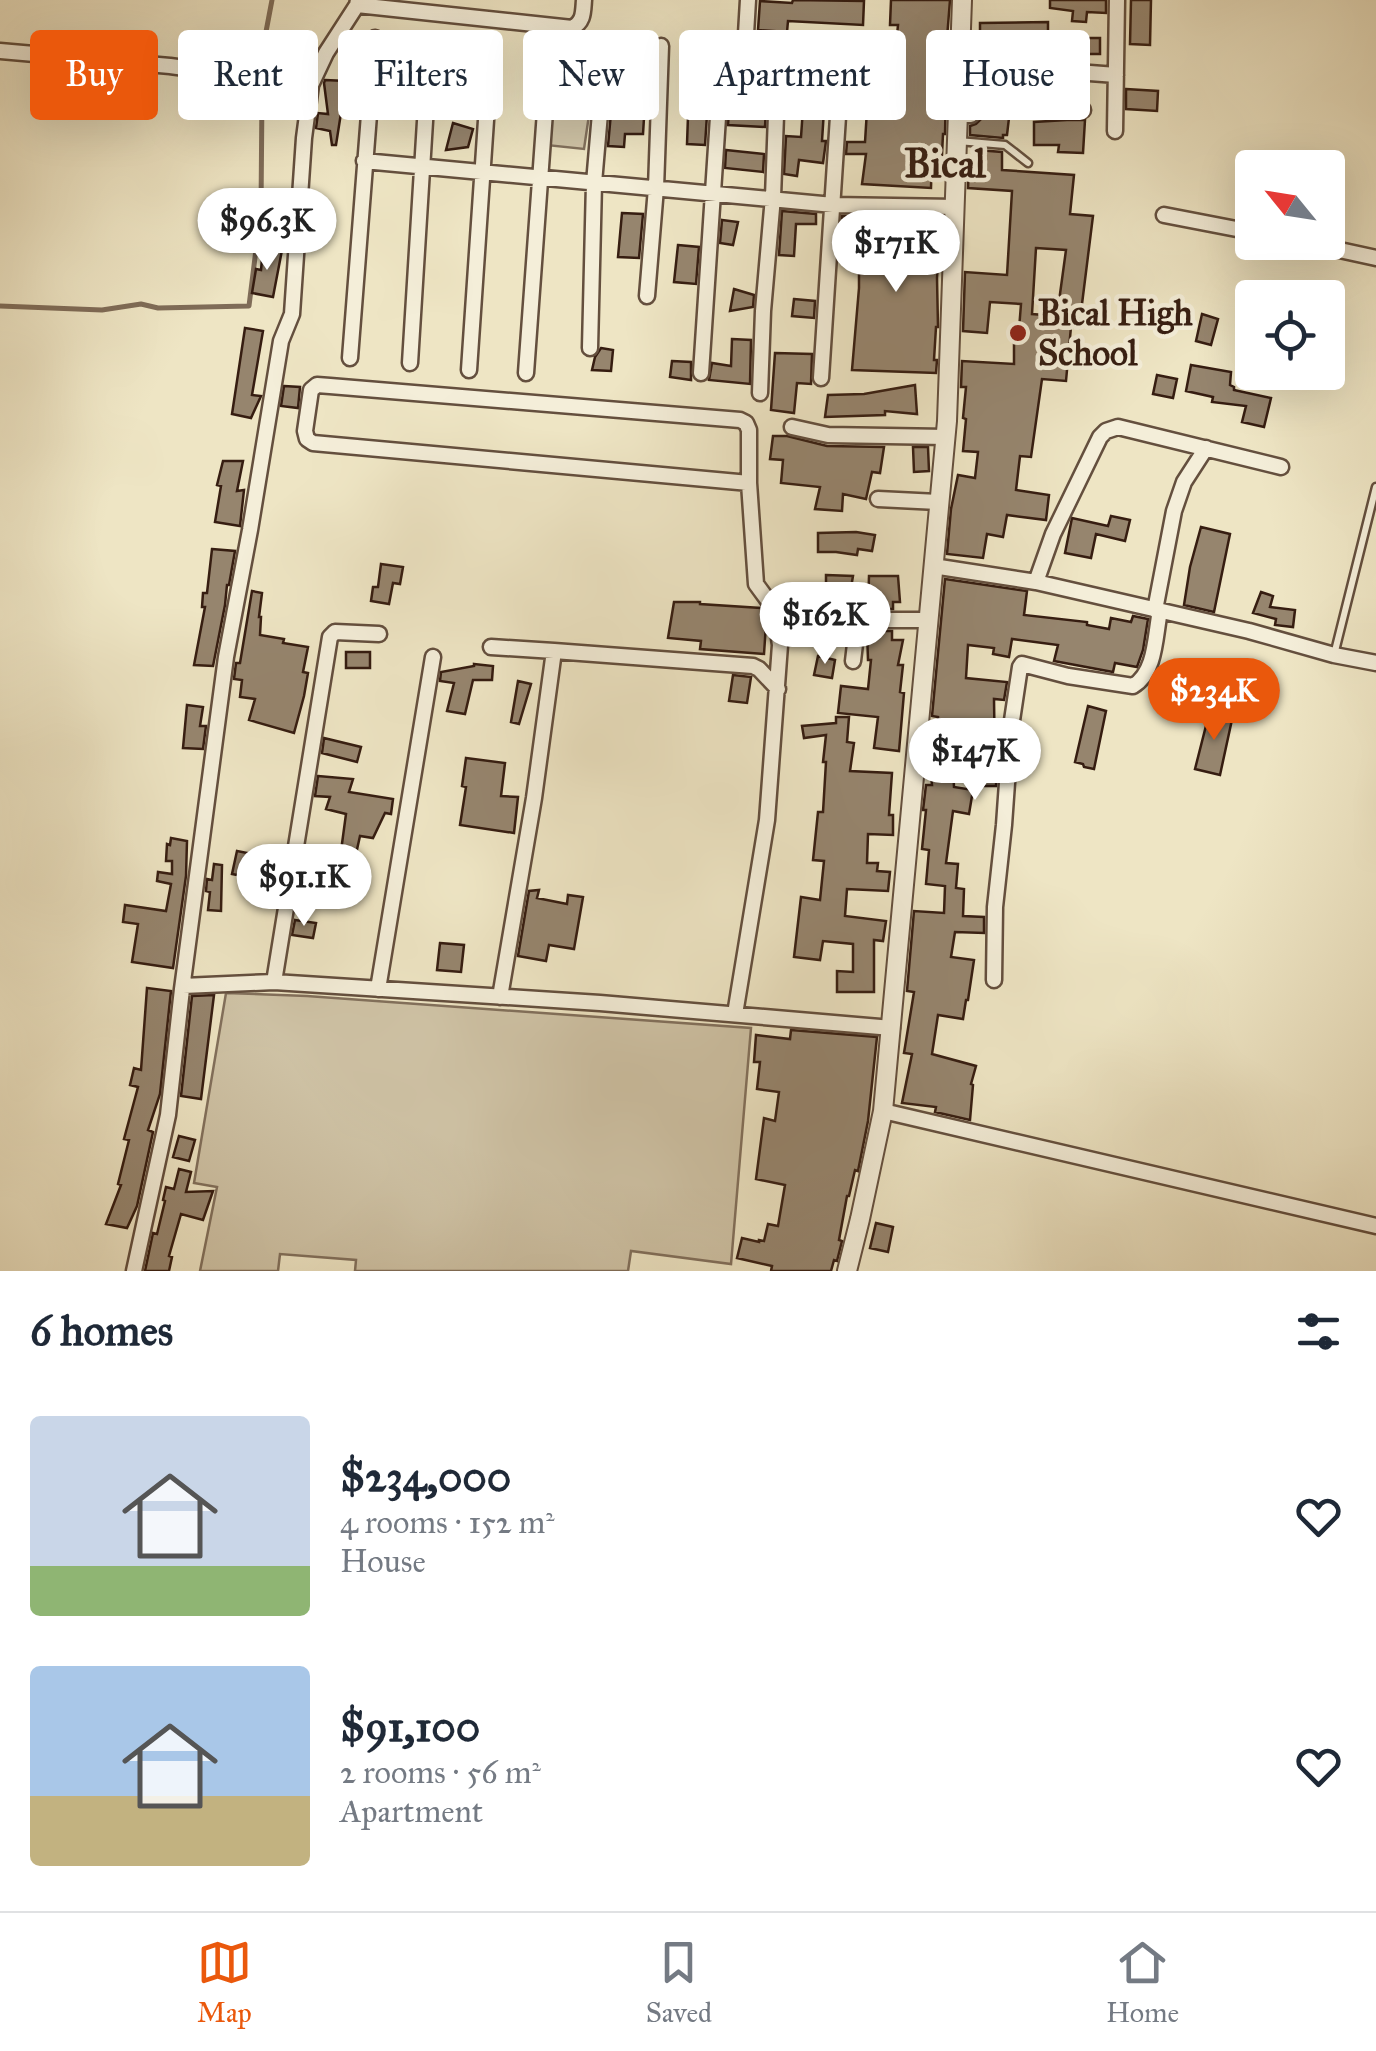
<!DOCTYPE html>
<html lang="en">
<head>
<meta charset="utf-8">
<style>
  :root { --surface:#fff; --page:#f6f6f7; --text:#1f2937; --muted:#747a83; --line:#e0e1e3; --accent:#ea580c }
  body { margin:0; font-family:"IM FELL Great Primer",serif; background:var(--page); color:var(--text); height:100vh; display:flex; flex-direction:column; font-size:38px; white-space:nowrap }
  * { box-sizing:border-box; margin:0 }
  p { font-size:32px; color:var(--muted) }
  .icon { flex:none; width:55px; height:55px; fill:none; stroke:currentColor; stroke-width:2; stroke-linecap:round; stroke-linejoin:round }
  .map { position:relative; height:1271px; overflow:hidden }
  .drawer { display:flex; flex-direction:column; background:var(--surface); flex:1 }
  .drawer>* { flex:none }
  .top-card { position:absolute; left:30px; top:30px; width:1318px; height:90px; display:flex; gap:20px }
  .needle { width:65px; rotate:300deg }
  .buttons { position:absolute; left:1235px; top:150px; display:grid; gap:20px }
  .buttons a { display:grid; place-items:center; width:110px; height:110px; border-radius:10px; background:var(--surface); box-shadow:0 10px 40px #0002; font-size:50px }
  .price { position:absolute; translate:-50% -85px; padding:0 22px; border-radius:35px; background:#fff; color:#222; font-size:32px; line-height:65px; filter:drop-shadow(0 2px 5px #0008) }
  .price::after { content:''; position:absolute; left:50%; top:60px; width:30px; height:22px; margin-left:-15px; background:inherit; clip-path:polygon(0 0,100% 0,50% 100%) }
  .price.active { background:var(--accent); color:#fff }
  ul { padding:0; list-style:none }
  li { display:flex; align-items:center; gap:30px; height:250px; padding:0 30px }
  li span { display:grid; place-items:center; flex:none; width:280px; height:200px; border-radius:10px; color:#555 }
  li>.icon { margin-inline-start:auto }
  span .icon { width:120px; height:120px; fill:#fffc; stroke-width:1 }
  li b { font-size:42px }
  h2 { display:flex; justify-content:space-between; align-items:center; height:120px; padding:0 30px; font-size:42px }
  .tag { padding:0 35px; border-radius:10px; background:var(--surface); box-shadow:0 10px 40px #0002; font-size:35px; line-height:90px }
  .tag.active { background:var(--accent); color:#fff }
  .dock { display:flex; justify-content:space-around; align-items:center; height:140px; border-top:2px solid var(--line); background:var(--surface); font-size:28px; color:var(--muted) }
  .dock a { display:grid; justify-items:center; gap:5px }
  .dock .active { color:var(--accent) }
  .map>svg:first-child { display:block }
</style>
</head>
<body>
<div class="map">
<svg width="1376" height="1271" viewBox="0 0 1376 1271">
  <rect width="100%" height="100%" fill="#eee5c4"/>
  <filter id="stains"><feTurbulence type="fractalNoise" baseFrequency=".002" numOctaves="4"/><feColorMatrix values="0 0 0 0 .2 0 0 0 0 .09 0 0 0 0 .02 0 0 0 .5 -.17"/></filter>
  <radialGradient id="worn" r=".72"><stop offset=".6" stop-color="#630" stop-opacity="0"/><stop offset="1" stop-color="#630" stop-opacity=".3"/></radialGradient>
  <!-- green -->
  <path fill="#cfc3a6" stroke="#82705c" stroke-width="2.5" d="M554 85 593 88 584 149 546 145Z
    M226 993 307 996 751 1028 731 1264 631 1251 628 1271H355L356 1260 280 1254 278 1271H200L217 1187 194 1183Z"/>
  <g fill="none" stroke-linecap="round" stroke-linejoin="round">
    <!-- stream -->
    <path stroke="#7f6c58" stroke-width="5" d="M265 37 272 0
      M0 306 102 310 141 304 158 308 249 306 261 209 262 93"/>
  </g>
  <!-- building -->
  <path fill="#96856e" stroke="#361d11" stroke-width="2.5" fill-rule="evenodd" d="M793 0 864 1 863 25 788 21 787 32 758 30 760 1 792 3Z
    M891 0H950L946 51H939L937 89 946 90 945 134H943L942 155 932 154 931 188 862 184 866 154H846L847 142H865L867 110 849 109 850 92 866 94 869 64 852 63V51L846 45 865 47 864 52 895 55 898 25H890Z
    M1050 0H1106V13L1087 12 1086 22 1072 21 1073 11 1050 8Z
    M1131 0H1151L1150 45 1130 44Z
    M1048 22V45L980 44V23Z
    M1077 38H1100V54H1077Z
    M788 39 841 45 834 48 831 54 828 107 824 110 822 141H826L823 163 799 160 797 176 784 174 786 136 801 137 803 108 787 106 788 86 809 87V63L788 60 786 55Z
    M689 51 713 52 710 77 688 76Z
    M985 76 1005 77 1004 96H984Z
    M608 78 622 79 621 92 628 93 626 117 644 118 643 134H625L624 147 608 146 613 91Z
    M1028 79 1080 83 1079 95 1028 92Z
    M325 80 346 81 336 145H332L330 131 316 128 318 113 328 114 324 83Z
    M1126 89 1158 91 1157 111 1126 109Z
    M730 91 758 92 757 108H766L765 127 728 125Z
    M685 98 708 100 705 145 687 144 688 116H684Z
    M983 117 1009 118 1007 135H1003V138L970 135V126L976 124Z
    M1067 120H1085L1083 153 1058 152 1059 145H1034V122Z
    M453 123 473 129 468 147 446 150Z
    M726 150 764 154 763 172 725 168Z
    M977 150 1002 152V170L1074 175 1070 214 1093 216 1079 328 1071 327 1066 381 1042 379 1031 457 1020 456 1016 490 1049 495 1046 520 1007 515 1003 537 987 534 983 558 947 554 951 509 958 475 975 478 978 452 963 451 966 419 963 418 966 387H961L962 361 1014 364V342H1018L1021 304 990 302 987 333 963 331 965 272 1007 275 1012 191 968 188 969 164H976ZM1036 248 1066 250 1057 316 1032 314Z
    M782 211 816 214V224H796L794 256 779 255Z
    M622 213 643 214 639 258 618 257Z
    M842 216H854V238H884L886 216 928 220V217H941L937 278 938 327H936L934 360H937L936 373 852 370 859 288V251L840 250Z
    M722 220 738 222 733 245 720 243Z
    M678 245 699 247 696 284 674 282Z
    M263 248 282 250 273 297 252 293 256 269 261 270Z
    M734 289 754 295 753 307 730 311Z
    M794 299 815 301 814 318 792 316Z
    M1202 314 1218 319 1211 345 1196 341Z
    M245 328 263 331 252 395 261 396 251 418 232 414Z
    M732 339 751 340 750 384 709 380 712 363 731 366Z
    M601 348 613 350 611 371 592 370 595 357Z
    M775 353 812 354 811 384 797 383 794 413 771 410Z
    M672 361 691 362V380L670 377Z
    M1191 365 1231 372 1230 385 1234 387V390L1271 398 1264 427 1242 422 1246 406 1212 402 1213 397 1186 391Z
    M1157 375 1177 379 1173 398 1153 394Z
    M915 385 917 414 885 411V415L825 417 828 395 864 394Z
    M284 386 300 387 298 408 281 406Z
    M773 436H787L827 446 884 447 880 473 872 472 866 499 843 494 842 511 815 509 820 487 781 483 783 460 770 459Z
    M913 447H928L929 471 914 472Z
    M223 461H243L237 491 244 490 240 526 215 522 221 486 217 485Z
    M1111 516 1130 520 1125 541 1096 534 1091 558 1065 553 1072 518 1108 526Z
    M1201 527 1230 534 1214 612 1184 605 1190 567Z
    M856 532 875 535 872 551 858 549 857 555 836 552H818V533Z
    M212 549 235 551 229 585H227L225 605 213 666 194 665 205 607H202L203 593H207Z
    M381 564 403 567 400 584 393 583 389 604 371 601 373 587H378Z
    M826 575 853 576 843 635 821 631 826 600Z
    M869 576H898L900 602H893V609H868Z
    M945 579 1027 591 1024 615 1087 622V625L1109 629 1111 618 1131 622 1133 616 1148 619 1143 650 1137 667 1115 663 1113 672 1054 661 1058 645 1012 639 1009 657 993 654 994 648 968 645 966 678 1007 682 1004 700 994 699 995 768H997L996 786H979L978 751H976V745L952 744 954 787 973 790 969 814 953 811 946 863 958 864 956 888 964 889 963 916 984 917V933L955 932 951 957 974 960 968 1000H966L963 1019 938 1015 932 1054 976 1066 971 1084 973 1085 970 1120 935 1112 936 1107 902 1103 912 1054 904 1053 914 992 907 991 914 911 944 913 945 886 926 884 929 850 922 849 926 810H923L926 785H932L929 753H937L938 717 932 716Z
    M252 591 262 593 259 617H261L260 635 284 639 283 643 308 647 303 672 308 673 304 696 294 733 249 720 255 699 240 697 242 680 234 679 236 663H240Z
    M1261 592 1273 596 1270 607 1295 610 1293 627 1275 625 1276 619 1253 613Z
    M674 602H700V604L761 608 765 614 766 624 764 654 700 649 701 641 668 638Z
    M867 631H892V640H903L898 665H903L900 692 904 693 899 751 874 748 878 717 838 713 841 686 868 689 871 660H868Z
    M346 652H370V668H346Z
    M818 656 835 660 832 678 814 675Z
    M474 664 493 666 492 680H473L465 714 447 711 454 683 440 681 441 672 474 666Z
    M733 675 751 677 747 703 729 701Z
    M518 681 531 684 519 724 511 722Z
    M187 705 203 707 200 726H206L203 749 183 748Z
    M1088 706 1106 711 1094 769 1084 767 1083 764 1075 762Z
    M1210 710 1233 715 1220 775 1195 769Z
    M836 717H849L847 742 854 743 850 771 892 773 889 815H893V835L868 834 867 863H878L877 871 890 872 888 891 847 889 845 916 886 921 883 941 874 940V992H837V971L853 972V944L823 941 820 960 794 957 801 897 820 900 824 861 813 860 818 812H823L826 762H823L826 735 804 738 802 726 836 723Z
    M324 738 361 747 357 762 322 753Z
    M466 758 505 763 501 796 518 797 514 833 460 825 466 787 462 786Z
    M318 776 353 779 349 792 393 799 391 814 385 813 373 838 360 836 356 854 341 851 346 814 326 809 330 797 315 796Z
    M171 838 187 841 186 876 173 968 132 962 138 924 123 922 125 905 166 911 171 884 157 881 158 872 172 874V861H166L167 844 170 845Z
    M237 851 267 857 263 880 232 874Z
    M214 864 222 865 221 911 208 910 210 892 206 891 207 879 212 880Z
    M539 890 537 898 567 904 568 895 583 897 574 949 549 945 546 961 518 956 529 891Z
    M295 920 316 923 313 938 292 935Z
    M440 943 464 945 461 972 437 970Z
    M147 988 171 991 160 1094 148 1130 153 1132 137 1206 127 1228 106 1224 121 1185 118 1184 129 1140 124 1139 138 1087 130 1085 134 1068 141 1070Z
    M214 995 201 1099 181 1096 192 996Z
    M791 1030 877 1037 868 1121 858 1171 855 1170 849 1196H847L839 1240 842 1241 837 1261 834 1260 831 1271H771L772 1266 737 1258 742 1238 759 1242V1240L764 1241 768 1224 778 1226 785 1185 756 1179 764 1118 775 1121 779 1092 757 1089 760 1062H754L756 1035 790 1039Z
    M179 1136 195 1140 189 1161 173 1157Z
    M179 1169 191 1172 186 1192 213 1191 203 1220 181 1214 169 1256 172 1257 169 1271H145L153 1233 157 1234 165 1201 163 1200 166 1187 174 1189Z
    M876 1223 893 1227 888 1252 870 1248Z"/>
  <g fill="none" stroke-linecap="round" stroke-linejoin="round">
    <!-- service casing -->
    <g stroke="#644f3e" stroke-width="11">
      <path id="service" d="M958 141 1005 145 1028 163
        M1334 655 1376 487"/>
    </g>
    <!-- minor casing -->
    <g stroke="#644f3e" stroke-width="19">
      <path id="minor" d="M357 5 572 28C584 22 583 12 584 0
        M746 34 748 0
        M0 51 170 66 311 85
        M959 63 1116 75
        M957 115H971L978 106 1083 110
        M1115 131 1117 0
        M364 161 833 205 955 207
        M1164 215 1252 232
        M1303 242 1376 258
        M647 296 656 188 661 46
        M590 348 594 183 602 90
        M350 358 375 38
        M410 363 430 41
        M469 370 491 47
        M526 373 550 43
        M701 373 722 57
        M821 378 842 55
        M760 393 763 311 773 197 778 61
        M792 427 828 435 946 437
        M878 499 938 502
        M933 566 1036 582 1249 631 1334 655 1376 663
        M1036 582 1053 534 1100 437 1106 431 1118 427 1281 467
        M1155 610 1174 511 1184 482 1206 448
        M491 647 554 651
        M853 661 857 627 862 620H929
        M994 980 995 907 1004 825 1011 727 1020 667 1022 664 1068 676 1133 686C1156 673 1155 635 1160 611
        M274 982 330 637 335 632 379 634
        M183 986 274 982 600 1003 892 1028
        M378 989 433 657
        M500 997 534 798 554 651 753 666 759 669 778 689
        M735 1014 767 820 780 645 775 610 756 584 749 483V430L746 423 740 420 330 386 317 385 311 390 305 431 307 439 313 443 749 483
        M883 1111 1376 1226
        M134 1271 168 1115 182 989 226 657 250 530 281 341 292 314 304 138 311 85 326 53 357 5 358 0"/>
    </g>
    <!-- tertiary casing -->
    <g stroke="#644f3e" stroke-width="22">
      <path id="tertiary" d="M847 1271 860 1219 883 1111 947 421 962 0"/>
    </g>
    <!-- service -->
    <use href="#service" stroke="#f4eed9" stroke-width="6"/>
    <!-- minor -->
    <use href="#minor" stroke="#f4eed9" stroke-width="14"/>
    <!-- tertiary -->
    <use href="#tertiary" stroke="#f4eed9" stroke-width="18"/>
  </g>
  <!-- markers -->
  <circle fill="#8f2418" stroke="#f4eed9" stroke-width="4" cx="1018" cy="333" r="10"/>
  <g text-anchor="middle" stroke-width="9" stroke-linejoin="round" paint-order="stroke">
    <!-- poi labels -->
    <g font-size="35" font-weight="bold" fill="#361d11" stroke="#f4eed9" text-anchor="start">
      <text x="1038" y="325">Bical High<tspan x="1038" dy="40">School</tspan></text>
    </g>
    <!-- quarter labels -->
    <g font-size="40" font-weight="bold" fill="#361d11" stroke="#f4eed9">
      <text x="945" y="177">Bical</text>
    </g>
  </g>
  <rect width="100%" height="100%" filter="url(#stains)"/>
  <rect width="100%" height="100%" fill="url(#worn)"/>
</svg>
<div class="buttons">
<a><svg class="needle" viewBox="-14 -14 28 28"><path d="M0-13l5 13h-10z" fill="#e53935"/><path d="M0 13l5-13h-10z" fill="#747a83"/></svg></a>
<a><svg class="icon" aria-label="locate" viewBox="0 0 24 24"><circle cx="12" cy="12" r="6"/><path d="M12 2v4M12 18v4M2 12h4M18 12h4"/></svg></a>
</div>
<b class="price" style="left:267px;top:273px">$96.3K</b>
<b class="price" style="left:896px;top:295px">$171K</b>
<b class="price" style="left:825px;top:667px">$162K</b>
<b class="price active" style="left:1214px;top:743px">$234K</b>
<b class="price" style="left:975px;top:803px">$147K</b>
<b class="price" style="left:304px;top:929px">$91.1K</b>
<div class="top-card">
<a class="tag active">Buy</a>
<a class="tag">Rent</a>
<a class="tag">Filters</a>
<a class="tag">New</a>
<a class="tag">Apartment</a>
<a class="tag">House</a>
</div>
</div>
<section class="drawer">
<h2>6 homes<svg class="icon" aria-label="filters" viewBox="0 0 24 24"><path d="M4 7h16M4 17h16"/><circle cx="9" cy="7" r="2"/><circle cx="15" cy="17" r="2"/></svg></h2>
<ul>
<li><span style="background:linear-gradient(#c9d6e8 75%,#8fb573 0)"><svg class="icon" aria-label="home" viewBox="0 0 24 24"><path d="M3 11l9-7 9 7M6 9v11h12V9"/></svg></span><div><b>$234,000</b><p>4 rooms · 152 m²</p><p>House</p></div><svg class="icon" aria-label="heart" viewBox="0 0 24 24"><path d="M12 20l-8-8c-3-5 5-10 8-4 3-6 11-1 8 4z"/></svg></li>
<li><span style="background:linear-gradient(#a9c7e8 65%,#c2b280 0)"><svg class="icon" aria-label="home" viewBox="0 0 24 24"><path d="M3 11l9-7 9 7M6 9v11h12V9"/></svg></span><div><b>$91,100</b><p>2 rooms · 56 m²</p><p>Apartment</p></div><svg class="icon" aria-label="heart" viewBox="0 0 24 24"><path d="M12 20l-8-8c-3-5 5-10 8-4 3-6 11-1 8 4z"/></svg></li>
</ul>
</section>
<nav class="dock">
<a class="active"><svg class="icon" aria-label="map" viewBox="0 0 24 24"><path d="M3 6l6-2 6 2 6-2v14l-6 2-6-2-6 2zM9 4v14M15 6v14"/></svg>Map</a>
<a><svg class="icon" aria-label="saved" viewBox="0 0 24 24"><path d="M7 4h10v16l-5-4-5 4z"/></svg>Saved</a>
<a><svg class="icon" aria-label="home" viewBox="0 0 24 24"><path d="M3 11l9-7 9 7M6 9v11h12V9"/></svg>Home</a>
</nav>
</body>
</html>
